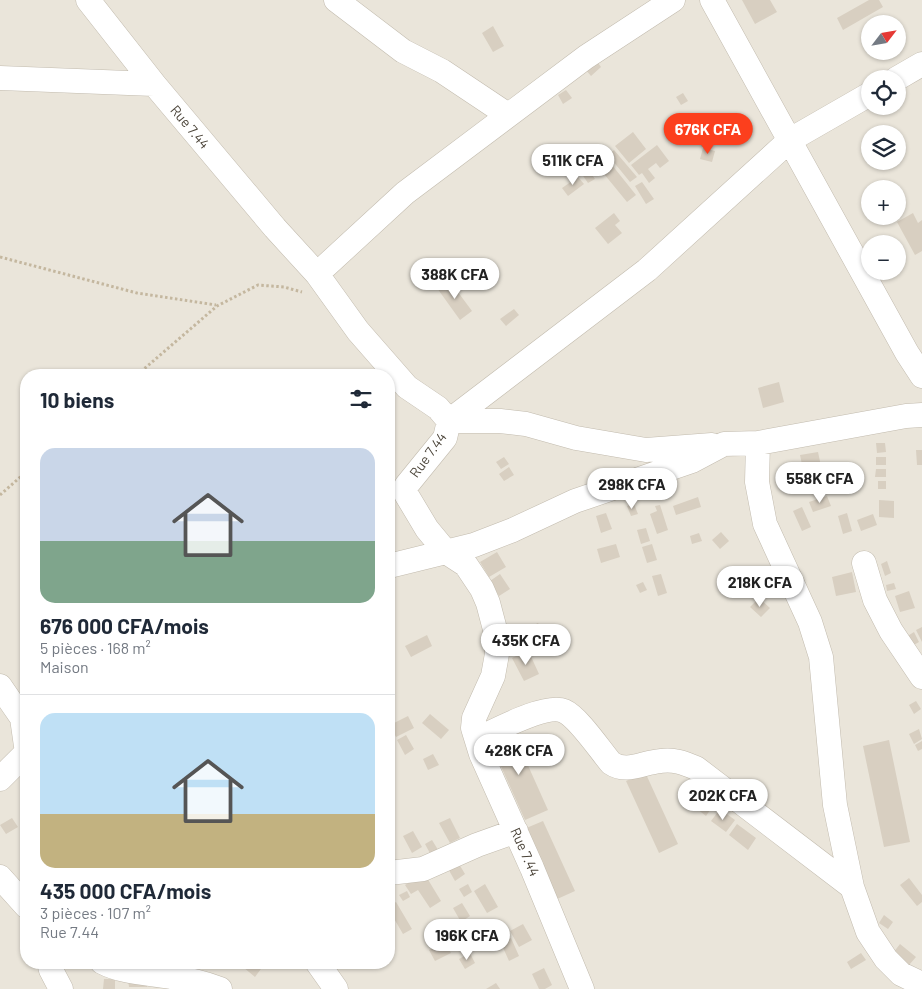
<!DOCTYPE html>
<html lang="fr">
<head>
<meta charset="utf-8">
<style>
  :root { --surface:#fff; --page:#f6f6f7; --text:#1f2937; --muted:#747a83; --line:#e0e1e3; --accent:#fc3f1d }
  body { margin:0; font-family:Barlow,sans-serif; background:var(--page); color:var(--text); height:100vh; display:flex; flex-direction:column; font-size:19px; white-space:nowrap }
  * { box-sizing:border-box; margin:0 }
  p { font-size:16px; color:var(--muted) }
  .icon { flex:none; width:28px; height:28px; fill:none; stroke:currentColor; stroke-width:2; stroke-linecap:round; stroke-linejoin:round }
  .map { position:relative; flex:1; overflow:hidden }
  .drawer { position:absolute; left:20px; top:369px; width:375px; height:600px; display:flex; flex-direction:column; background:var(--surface); border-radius:20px; box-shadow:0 1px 4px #0004 }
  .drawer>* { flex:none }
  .needle { width:32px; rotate:59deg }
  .tools { position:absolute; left:861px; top:15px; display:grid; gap:10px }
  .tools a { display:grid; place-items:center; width:45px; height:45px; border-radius:50%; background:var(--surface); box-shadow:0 1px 4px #0004; font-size:25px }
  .price { position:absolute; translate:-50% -42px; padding:0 11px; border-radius:18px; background:#fff; color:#222; font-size:16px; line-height:32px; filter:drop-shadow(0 1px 2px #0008) }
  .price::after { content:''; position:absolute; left:50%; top:30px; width:15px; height:11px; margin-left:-8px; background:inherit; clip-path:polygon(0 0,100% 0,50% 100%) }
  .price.current { background:var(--accent); color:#fff }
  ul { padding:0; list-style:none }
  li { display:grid; align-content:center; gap:10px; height:265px; padding:0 20px }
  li+li { border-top:1px solid var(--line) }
  li span { display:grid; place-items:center; height:155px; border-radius:15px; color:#555 }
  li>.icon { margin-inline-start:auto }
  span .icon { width:90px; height:90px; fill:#fffc; stroke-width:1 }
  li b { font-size:21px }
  h2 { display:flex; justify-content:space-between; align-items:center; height:60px; padding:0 20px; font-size:21px }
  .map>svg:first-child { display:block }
</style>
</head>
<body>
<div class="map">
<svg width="922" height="989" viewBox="0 0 922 989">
  <rect width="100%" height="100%" fill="#f6f3ec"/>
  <!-- residential -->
  <path fill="#eae5da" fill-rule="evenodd" d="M0 0H922V989H0ZM870 24H898V51H870ZM870 79H898V106H870ZM870 134H898V161H870ZM870 189H898V216H870ZM870 244H898V271H870ZM26 375H389V962H26Z"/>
  <!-- building -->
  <path fill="#d8cfc1" d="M742 0H770L777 12 755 24Z
    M869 0H879L883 7 843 30 837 18Z
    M493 26 504 46 493 52 482 33Z
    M596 60 601 67 591 76 585 69Z
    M566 90 572 98 563 104 558 95Z
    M683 93 688 101 681 105 676 97Z
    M633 132 646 149 629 163 615 146Z
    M707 134 711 141 702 147 697 139Z
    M657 145 669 161 660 168 656 163 648 169 655 178 649 183 642 173 639 175 631 165Z
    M703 148 715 151 712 162 700 159Z
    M614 150 637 177 630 182 608 155Z
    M604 155 636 195 627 202 595 163Z
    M588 169 595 179 588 183 581 173Z
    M578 177 584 184 568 196 562 188Z
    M642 182 654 199 646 204 635 186Z
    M614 213 620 221 615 225 622 233 608 244 595 228Z
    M913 213 918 223 922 220V251L915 255 897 222Z
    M898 266 900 271 888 277 885 271H898Z
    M449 280 472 311 460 320 437 288Z
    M514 309 519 315 506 326 500 319Z
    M779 382 784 402 763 408 758 388Z
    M876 443H885L886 452 877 453Z
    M916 450H922V465H917Z
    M818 452 822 471 804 474 800 455Z
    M504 457 509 464 501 469 496 462Z
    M876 457H886V465H876Z
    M509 467 514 475 504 481 499 474Z
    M845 468 848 478 831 484 828 473Z
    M876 469H886V477H875Z
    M878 481H886V489H878Z
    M827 496 831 506 813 512 809 502Z
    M698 497 701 507 676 515 673 506Z
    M879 500 894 501V518L879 517Z
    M634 504 638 514 631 516 627 506Z
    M660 505 668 530 657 534 650 514 657 511 655 506Z
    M802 507 811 527 802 531 793 511Z
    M606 513 612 529 601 533 596 516Z
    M847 513 852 531 843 534 838 516Z
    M873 514 877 525 861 531 857 520Z
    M646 528 650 541 641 544 637 530Z
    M721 532 729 541 720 549 712 540Z
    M699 533 702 541 692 544 690 536Z
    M616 544 620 557 601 563 597 549Z
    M652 544 657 560 647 563 642 547Z
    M497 552 506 567 489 577 480 562Z
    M887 561 891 573 885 576 881 564Z
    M852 572 856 592 836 596 832 577Z
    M500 574 510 589 499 596 490 581Z
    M661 574 667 593 658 596 652 576Z
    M643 582 647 590 640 593 636 585Z
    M894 583 896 589 887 591 886 585Z
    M909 591 915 608 900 612 895 596Z
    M759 598 770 608 761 617 750 607Z
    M538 623 546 639 529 646 522 631Z
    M922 627V642L916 630Z
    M914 632 919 642 912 646 906 637Z
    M427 635 432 646 411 657 405 646Z
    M528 650 539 674 524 681 512 658Z
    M916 701 921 709 914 714 909 705Z
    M430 714 449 730 441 739 422 723Z
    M408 716 414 728 396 737 390 725Z
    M919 729 922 739 914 744 909 734Z
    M513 732 548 810 525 820 490 742Z
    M406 735 414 749 405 755 397 740Z
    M889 740 910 842 884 847 863 746Z
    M922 741V749L918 751 915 745Z
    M433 754 439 765 428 770 423 759Z
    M645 772 678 844 659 853 626 781Z
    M702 793 715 803 706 816 692 805Z
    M720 809 735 820 726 832 711 821Z
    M12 818 18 827 6 834 0 825Z
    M450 818 460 838 450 843 439 823Z
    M543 821 575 891 555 900 524 829Z
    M737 824 756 838 748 850 729 835Z
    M413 831 422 847 412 853 403 836Z
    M432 840 440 853 432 857 425 844Z
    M456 859 465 874 455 881 446 865Z
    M424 873 441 901 430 908 418 890 411 894 405 885Z
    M909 878 922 895V902L917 906 900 885Z
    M468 884 472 892 464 897 459 889Z
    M485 884 498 907 487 913 474 891Z
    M407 891 410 897 403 901 399 895Z
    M396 902 412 929 403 934 389 910V906Z
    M462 903 470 916 461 922 453 908Z
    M884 915 893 922 888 929 879 923Z
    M523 924 532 940 519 947 510 931Z
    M511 938 519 956 509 961 501 943Z
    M445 942 451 953 435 961 429 950Z
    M900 944 916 957 909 965 893 953Z
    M470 953 475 963 465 969 459 959Z
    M861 953 866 960 851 969 847 962Z
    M237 962H266L255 977Z
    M544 968 552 985 545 989H539L532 974Z
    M104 979H115V989H103Z
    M128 979H147V987H129Z
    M496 983 500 989H486Z"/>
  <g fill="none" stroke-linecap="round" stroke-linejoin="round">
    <!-- street casing -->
    <g stroke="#c2bbae" stroke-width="25">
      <path id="street" d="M88 0 154 84 275 228 317 274 358 331 407 387 438 408 449 421 445 438 406 486V494L427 529 446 552 466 565 482 589 488 603 497 637V654L493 676 474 718 473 728 481 754 532 868 582 989
        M336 0 403 51 442 71 508 115
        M712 0 907 353 922 376
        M0 78 154 84
        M896 79 922 64
        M317 274 405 193 586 57 673 0
        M449 421 647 270 790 140 870 94
        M449 421H500L526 424 576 438 646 450 712 445
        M758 443 757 482 765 524 810 622 821 657 835 805 852 887 868 932 886 959 901 974 922 984
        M864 563 875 600 891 631 922 677
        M389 566 474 545 513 530 575 501 692 461 724 444 758 443 906 416 922 415
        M0 686 22 718 26 746
        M477 739C495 731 546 703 564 711 578 717 600 750 611 763 627 774 643 762 661 761 674 759 684 763 696 768L852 887
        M0 779 26 753
        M389 873 423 869 477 845 516 831
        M0 877 26 906
        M49 962 51 970 61 989
        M102 962C123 973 148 973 171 977 187 979 204 983 220 989
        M317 962 336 989"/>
    </g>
    <!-- path -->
    <path stroke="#c4b79f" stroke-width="3" stroke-dasharray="2.5 2.5" stroke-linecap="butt" d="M0 257 137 293 216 305
      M137 375 217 306 258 285 284 287 302 292
      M0 495 26 472"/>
    <!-- street -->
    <use href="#street" stroke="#fff" stroke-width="24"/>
  </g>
  <g text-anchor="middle" stroke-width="5" stroke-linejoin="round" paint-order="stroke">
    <!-- street labels -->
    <g font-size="14" fill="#4b4439" stroke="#fff">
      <text transform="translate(190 127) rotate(50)" y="5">Rue 7.44</text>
      <text transform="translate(428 455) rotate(-54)" y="5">Rue 7.44</text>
      <text transform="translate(525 852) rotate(66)" y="5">Rue 7.44</text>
    </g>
  </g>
</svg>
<div class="tools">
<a><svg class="needle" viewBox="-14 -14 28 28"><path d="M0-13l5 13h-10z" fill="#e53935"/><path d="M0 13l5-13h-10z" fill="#747a83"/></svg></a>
<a><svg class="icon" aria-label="locate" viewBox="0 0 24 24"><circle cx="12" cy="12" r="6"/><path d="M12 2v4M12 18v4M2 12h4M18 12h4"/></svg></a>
<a><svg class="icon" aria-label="layers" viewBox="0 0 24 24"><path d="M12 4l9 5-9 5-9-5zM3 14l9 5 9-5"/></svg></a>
<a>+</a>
<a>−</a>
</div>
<b class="price current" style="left:708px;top:155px">676K CFA</b>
<b class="price" style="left:573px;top:186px">511K CFA</b>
<b class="price" style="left:455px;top:300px">388K CFA</b>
<b class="price" style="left:820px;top:504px">558K CFA</b>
<b class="price" style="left:632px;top:510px">298K CFA</b>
<b class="price" style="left:760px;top:608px">218K CFA</b>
<b class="price" style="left:526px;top:666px">435K CFA</b>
<b class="price" style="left:519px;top:776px">428K CFA</b>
<b class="price" style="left:723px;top:821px">202K CFA</b>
<b class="price" style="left:467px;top:961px">196K CFA</b>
<section class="drawer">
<h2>10 biens<svg class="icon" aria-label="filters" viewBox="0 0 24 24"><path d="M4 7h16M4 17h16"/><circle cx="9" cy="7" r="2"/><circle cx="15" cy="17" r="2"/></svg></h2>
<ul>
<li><span style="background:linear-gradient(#c9d6e8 60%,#7fa58c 0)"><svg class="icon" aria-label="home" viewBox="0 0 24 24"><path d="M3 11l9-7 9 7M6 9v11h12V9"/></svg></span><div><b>676 000 CFA/mois</b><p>5 pièces · 168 m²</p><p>Maison</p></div></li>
<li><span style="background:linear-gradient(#bfe0f5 65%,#c2b280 0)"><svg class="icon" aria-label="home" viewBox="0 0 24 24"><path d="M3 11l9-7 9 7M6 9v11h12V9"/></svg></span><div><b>435 000 CFA/mois</b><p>3 pièces · 107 m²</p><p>Rue 7.44</p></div></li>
</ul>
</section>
</div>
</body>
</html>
